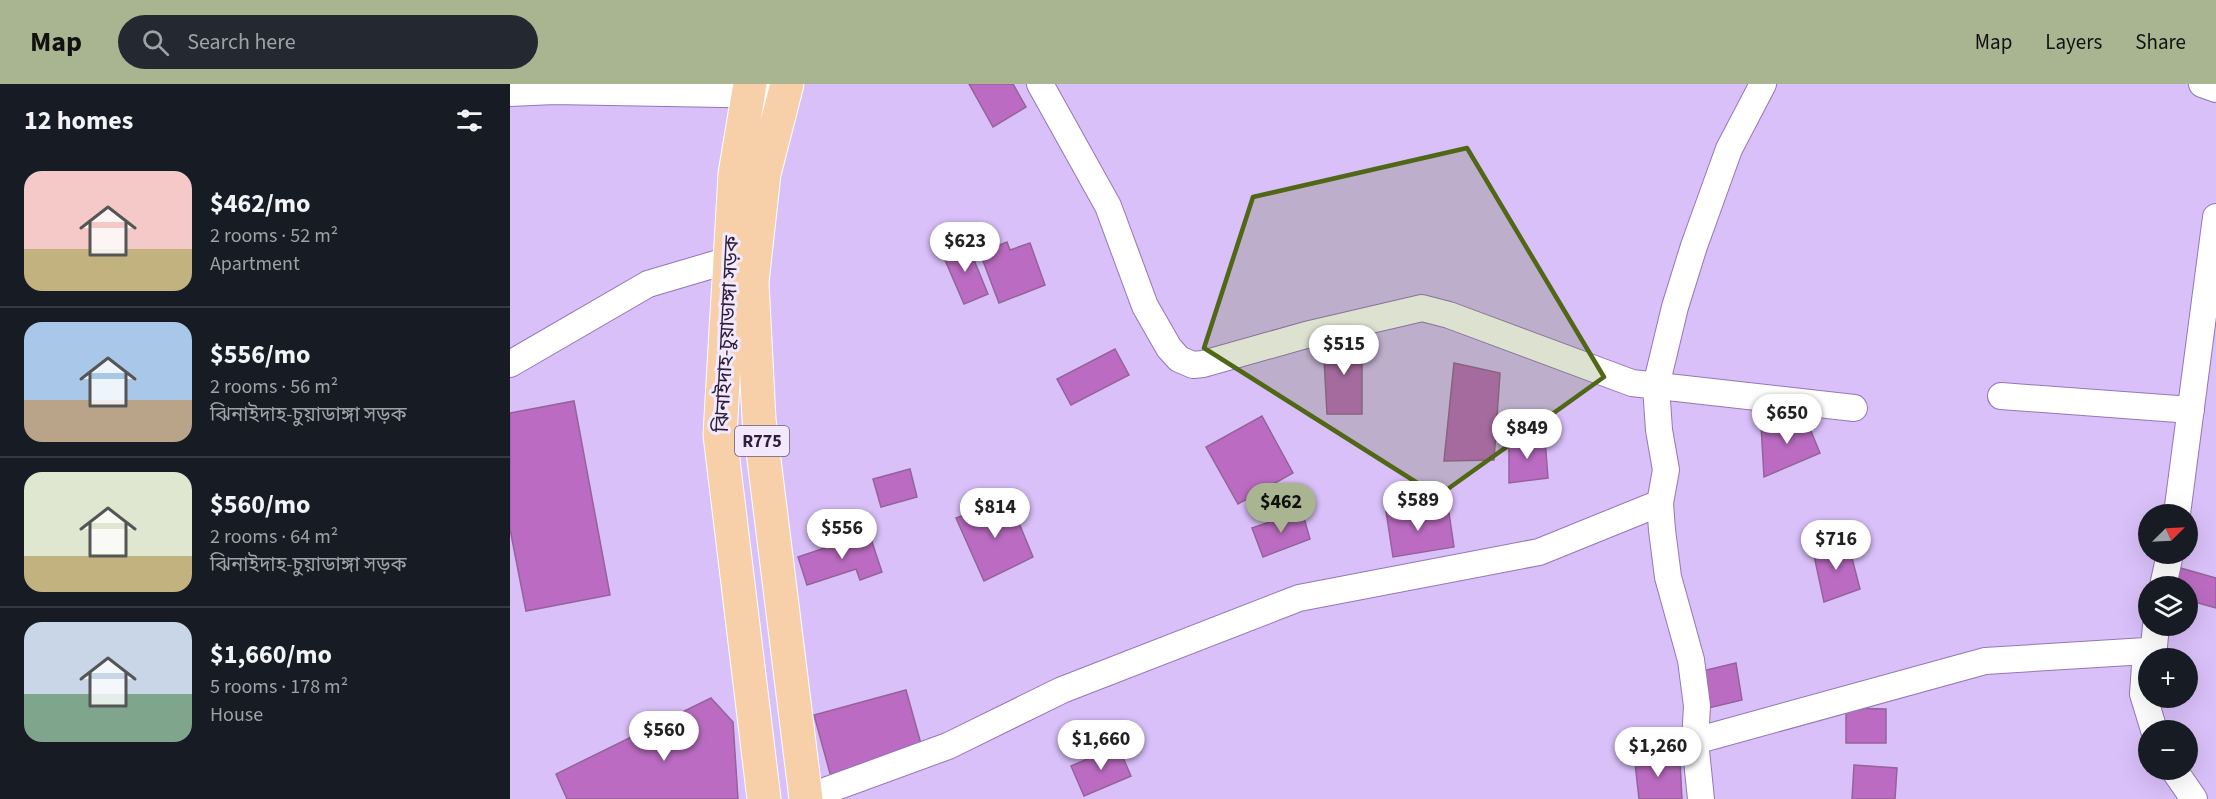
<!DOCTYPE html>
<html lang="en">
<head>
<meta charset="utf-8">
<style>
  :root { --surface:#171b24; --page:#242831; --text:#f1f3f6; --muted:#9ea1a6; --line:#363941; --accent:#a9b491 }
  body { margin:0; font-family:"Source Sans 3","Noto Sans Bengali",sans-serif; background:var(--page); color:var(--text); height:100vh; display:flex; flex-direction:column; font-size:22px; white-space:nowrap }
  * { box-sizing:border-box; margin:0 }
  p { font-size:20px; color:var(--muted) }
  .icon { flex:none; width:33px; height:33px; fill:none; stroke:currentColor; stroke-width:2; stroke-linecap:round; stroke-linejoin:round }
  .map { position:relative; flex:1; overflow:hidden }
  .panel { display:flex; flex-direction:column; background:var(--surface); width:510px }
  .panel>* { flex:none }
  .needle { width:39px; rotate:66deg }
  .fabs { position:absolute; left:1628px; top:420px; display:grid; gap:12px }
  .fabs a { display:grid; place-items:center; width:60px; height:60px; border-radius:50%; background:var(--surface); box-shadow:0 6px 24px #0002; font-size:30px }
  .price { position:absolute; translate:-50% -51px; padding:0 14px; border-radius:21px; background:#fff; color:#222; font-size:20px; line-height:39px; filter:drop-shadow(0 2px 3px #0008) }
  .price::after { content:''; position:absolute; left:50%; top:36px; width:18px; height:14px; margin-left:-9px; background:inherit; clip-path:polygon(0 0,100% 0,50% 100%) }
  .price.on { background:var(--accent); color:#111 }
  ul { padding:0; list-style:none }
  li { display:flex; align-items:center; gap:18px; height:150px; padding:0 24px }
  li+li { border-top:2px solid var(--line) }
  li span { display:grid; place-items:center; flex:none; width:168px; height:120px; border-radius:18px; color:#555 }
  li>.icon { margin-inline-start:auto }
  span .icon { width:72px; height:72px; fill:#fffc; stroke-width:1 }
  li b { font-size:26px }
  h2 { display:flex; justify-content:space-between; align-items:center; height:72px; padding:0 24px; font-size:26px }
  header { display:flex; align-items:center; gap:36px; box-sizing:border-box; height:84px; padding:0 30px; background:var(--accent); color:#111 }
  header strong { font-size:28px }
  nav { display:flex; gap:33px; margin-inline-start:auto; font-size:21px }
  .search { width:420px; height:54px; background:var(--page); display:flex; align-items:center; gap:15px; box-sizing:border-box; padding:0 21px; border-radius:33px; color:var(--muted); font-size:22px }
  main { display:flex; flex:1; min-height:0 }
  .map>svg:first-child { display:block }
</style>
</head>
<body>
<header>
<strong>Map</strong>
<div class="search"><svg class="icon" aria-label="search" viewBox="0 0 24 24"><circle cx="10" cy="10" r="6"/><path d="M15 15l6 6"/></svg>Search here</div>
<nav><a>Map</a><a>Layers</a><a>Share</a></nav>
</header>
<main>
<section class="panel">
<h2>12 homes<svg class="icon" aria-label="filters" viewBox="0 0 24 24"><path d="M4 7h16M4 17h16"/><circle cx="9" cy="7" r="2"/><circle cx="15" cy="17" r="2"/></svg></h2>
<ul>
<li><span style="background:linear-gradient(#f6c9c9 65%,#c2b280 0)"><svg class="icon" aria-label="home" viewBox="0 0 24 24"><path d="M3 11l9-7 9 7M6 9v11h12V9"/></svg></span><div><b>$462/mo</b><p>2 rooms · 52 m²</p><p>Apartment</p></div></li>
<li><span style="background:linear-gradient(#a9c7e8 65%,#b9a48a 0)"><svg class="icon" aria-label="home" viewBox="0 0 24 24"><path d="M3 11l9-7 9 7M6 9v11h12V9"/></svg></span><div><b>$556/mo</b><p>2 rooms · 56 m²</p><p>ঝিনাইদাহ-চুয়াডাঙ্গা সড়ক</p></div></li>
<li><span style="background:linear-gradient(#dfe7d0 70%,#c2b280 0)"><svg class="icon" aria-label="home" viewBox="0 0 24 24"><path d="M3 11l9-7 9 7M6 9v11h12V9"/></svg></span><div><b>$560/mo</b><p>2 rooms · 64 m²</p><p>ঝিনাইদাহ-চুয়াডাঙ্গা সড়ক</p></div></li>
<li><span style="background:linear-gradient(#c9d6e8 60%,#7fa58c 0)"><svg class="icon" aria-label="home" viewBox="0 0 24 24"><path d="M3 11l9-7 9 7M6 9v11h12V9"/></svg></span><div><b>$1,660/mo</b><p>5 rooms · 178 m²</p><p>House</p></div></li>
</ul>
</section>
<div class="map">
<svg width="1706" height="715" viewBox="0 0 1706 715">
  <rect width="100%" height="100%" fill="#d9c0f9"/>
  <!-- building -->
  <path fill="#bb6cc2" stroke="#956299" stroke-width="1.5" d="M459 0H503L516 23 483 43Z
    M497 158 500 166 520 159 535 201 489 219 470 169Z
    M457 159 478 210 454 220 432 169Z
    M852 255V330H817L813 256Z
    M605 265 619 291 561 321 547 295Z
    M944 279 990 289 984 376 934 377Z
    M64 317 100 511 16 527 0 445V329Z
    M752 332 783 389 728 420 696 363Z
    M1296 335 1310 369 1254 393 1251 341Z
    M999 353 1035 355 1038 394 999 399Z
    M400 385 407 413 371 423 363 395Z
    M499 415 523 473 474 497 446 434Z
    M907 422 909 434 939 429 944 463 883 473 876 427Z
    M792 427 800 455 753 473 742 444Z
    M359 449 372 488 350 496 346 485 297 501 288 473Z
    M1337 455 1350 505 1314 518 1303 467Z
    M1667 483 1706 494V524L1677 516V502H1662Z
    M1226 579 1232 616 1194 625 1188 588Z
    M396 606 413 667 321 693 304 631Z
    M201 614 223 638 228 715H57L46 690Z
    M1336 624 1376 625V659H1336Z
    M608 662 621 692 574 712 561 682Z
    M1124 670 1170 678 1172 715H1129Z
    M1344 681 1387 684 1385 715H1342Z"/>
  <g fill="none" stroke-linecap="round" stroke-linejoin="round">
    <!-- minor casing -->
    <g stroke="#9376b7" stroke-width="28">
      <path id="minor" d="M530 0 598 122 635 222 659 264 669 275 683 281 693 280 796 251 912 224 939 231 1122 299 1344 324
        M1692 0 1706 5
        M0 9 44 7 275 11
        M0 280 138 200 219 176
        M1491 312 1681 326
        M1667 430 1706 133
        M1653 502 1660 470
        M1636 567 1633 610 1644 646
        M1185 657 1475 577 1636 567 1644 562 1646 542
        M1664 686 1684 715
        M293 715 438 662 552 606 789 514 1029 468 1150 419
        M1191 715 1185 657 1187 622 1181 576 1158 493 1152 446 1150 419 1156 386 1149 346 1146 302 1165 223 1184 162 1219 65 1253 0"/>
    </g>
    <!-- primary casing -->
    <g stroke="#fff" stroke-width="35">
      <path id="primary" d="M240 0 225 90 210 351 254 715
        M277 0 254 90 242 198 249 335 296 715"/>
    </g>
    <!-- minor -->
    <use href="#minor" stroke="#fff" stroke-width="26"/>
    <!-- primary -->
    <use href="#primary" stroke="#f7d0a9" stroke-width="33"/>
  </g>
  <!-- marked area -->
  <path fill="#506716" fill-opacity="0.2" stroke="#506716" stroke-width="4.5" stroke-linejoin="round" d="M957 64 1094 293 928 412 694 264 743 113Z"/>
  <g text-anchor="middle" stroke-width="6" stroke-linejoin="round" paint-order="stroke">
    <!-- shield labels -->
    <rect fill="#f2e9ff" stroke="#675c76" stroke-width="1.5" x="225" y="342" width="54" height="30" rx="4.5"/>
    <g font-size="18" font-weight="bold" fill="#2c203b">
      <text x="252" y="363">R775</text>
    </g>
    <!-- street labels -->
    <g font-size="20" fill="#2c203b" stroke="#f2e9ff">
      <text transform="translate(216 250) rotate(-87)" y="7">ঝিনাইদাহ-চুয়াডাঙ্গা সড়ক</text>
    </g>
  </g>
</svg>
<div class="fabs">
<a><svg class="needle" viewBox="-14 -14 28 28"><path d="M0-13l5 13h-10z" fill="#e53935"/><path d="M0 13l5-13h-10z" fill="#9ea1a6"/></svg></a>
<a><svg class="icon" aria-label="layers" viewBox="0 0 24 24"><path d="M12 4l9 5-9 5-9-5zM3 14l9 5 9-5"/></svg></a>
<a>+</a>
<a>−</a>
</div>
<b class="price" style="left:455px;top:189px">$623</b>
<b class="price" style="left:834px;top:292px">$515</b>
<b class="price" style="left:1277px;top:361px">$650</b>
<b class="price" style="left:1017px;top:376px">$849</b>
<b class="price" style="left:908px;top:448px">$589</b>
<b class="price on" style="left:771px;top:450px">$462</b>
<b class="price" style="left:485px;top:455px">$814</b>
<b class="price" style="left:332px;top:476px">$556</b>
<b class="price" style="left:1326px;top:487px">$716</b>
<b class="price" style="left:154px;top:678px">$560</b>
<b class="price" style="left:591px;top:687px">$1,660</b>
<b class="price" style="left:1148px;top:694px">$1,260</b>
</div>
</main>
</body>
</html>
